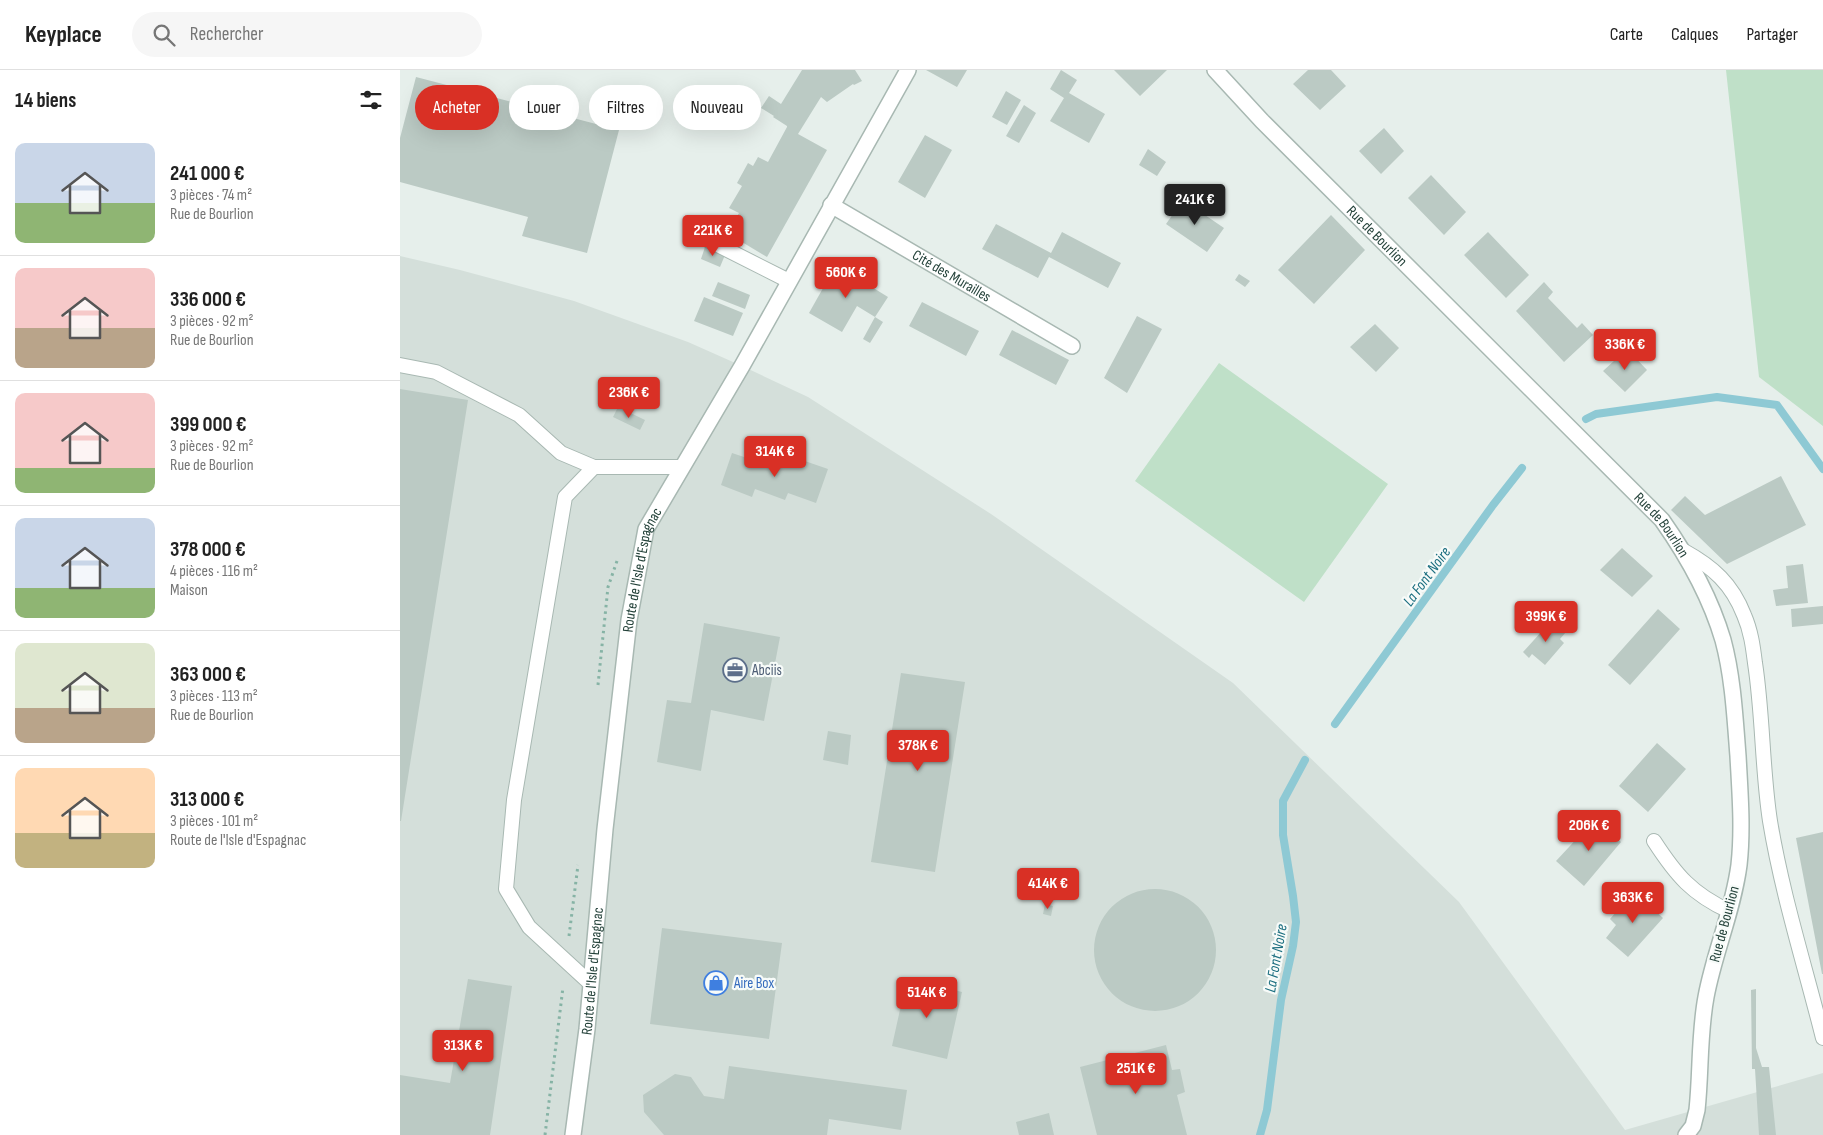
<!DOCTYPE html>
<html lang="fr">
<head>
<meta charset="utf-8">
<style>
  :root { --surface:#fff; --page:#f6f6f6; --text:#222; --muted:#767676; --line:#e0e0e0; --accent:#d93025 }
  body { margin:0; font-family:"Sofia Sans Condensed",sans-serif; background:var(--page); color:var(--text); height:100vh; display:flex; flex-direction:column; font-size:19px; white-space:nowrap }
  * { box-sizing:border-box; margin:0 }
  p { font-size:16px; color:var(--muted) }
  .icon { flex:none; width:28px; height:28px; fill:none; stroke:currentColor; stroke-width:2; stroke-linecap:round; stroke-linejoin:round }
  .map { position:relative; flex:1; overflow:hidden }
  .details { display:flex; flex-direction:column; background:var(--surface); width:400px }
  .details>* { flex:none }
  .guide { position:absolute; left:15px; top:15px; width:475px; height:45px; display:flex; gap:10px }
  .price { position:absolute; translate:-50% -42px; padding:0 11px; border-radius:5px; background:var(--accent); color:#fff; font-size:16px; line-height:32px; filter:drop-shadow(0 1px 2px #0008) }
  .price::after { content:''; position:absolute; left:50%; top:30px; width:15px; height:11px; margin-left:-8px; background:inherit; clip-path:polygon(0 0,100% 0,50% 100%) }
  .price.current { background:#222; color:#fff }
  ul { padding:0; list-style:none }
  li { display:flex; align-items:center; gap:15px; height:125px; padding:0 15px }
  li+li { border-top:1px solid var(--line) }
  li span { display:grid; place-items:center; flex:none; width:140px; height:100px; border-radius:10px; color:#555 }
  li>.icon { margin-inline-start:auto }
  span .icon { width:60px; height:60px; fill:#fffc; stroke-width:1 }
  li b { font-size:21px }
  h2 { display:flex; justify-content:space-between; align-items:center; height:60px; padding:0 15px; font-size:21px }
  .chip { padding:0 18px; border-radius:22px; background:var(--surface); box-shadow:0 5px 20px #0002; font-size:18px; line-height:45px }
  .chip.current { background:var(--accent); color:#fff }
  header { display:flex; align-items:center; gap:30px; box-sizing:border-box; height:70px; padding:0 25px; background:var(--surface); border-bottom:1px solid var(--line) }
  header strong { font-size:24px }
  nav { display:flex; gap:28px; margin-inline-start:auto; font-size:18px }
  .search { width:350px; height:45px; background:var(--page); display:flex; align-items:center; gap:12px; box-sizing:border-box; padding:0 18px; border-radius:28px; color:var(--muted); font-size:19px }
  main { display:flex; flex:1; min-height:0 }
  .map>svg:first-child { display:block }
</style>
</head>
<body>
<header>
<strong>Keyplace</strong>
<div class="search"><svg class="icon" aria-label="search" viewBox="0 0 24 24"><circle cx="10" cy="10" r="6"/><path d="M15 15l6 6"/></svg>Rechercher</div>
<nav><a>Carte</a><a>Calques</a><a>Partager</a></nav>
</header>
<main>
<section class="details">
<h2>14 biens<svg class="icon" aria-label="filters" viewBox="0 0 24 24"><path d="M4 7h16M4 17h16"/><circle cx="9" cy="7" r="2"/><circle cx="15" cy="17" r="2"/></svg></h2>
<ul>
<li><span style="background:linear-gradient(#c9d6e8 60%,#8fb573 0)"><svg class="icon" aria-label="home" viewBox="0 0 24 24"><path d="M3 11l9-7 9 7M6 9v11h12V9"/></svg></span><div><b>241 000 €</b><p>3 pièces · 74 m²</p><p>Rue de Bourlion</p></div></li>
<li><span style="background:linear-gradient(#f6c9c9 60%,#b9a48a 0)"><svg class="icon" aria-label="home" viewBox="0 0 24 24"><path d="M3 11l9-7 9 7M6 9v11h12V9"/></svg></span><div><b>336 000 €</b><p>3 pièces · 92 m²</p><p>Rue de Bourlion</p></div></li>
<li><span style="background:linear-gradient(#f6c9c9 75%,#8fb573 0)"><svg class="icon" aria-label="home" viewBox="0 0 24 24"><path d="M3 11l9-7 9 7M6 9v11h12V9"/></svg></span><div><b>399 000 €</b><p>3 pièces · 92 m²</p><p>Rue de Bourlion</p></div></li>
<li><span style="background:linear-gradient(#c9d6e8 70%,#8fb573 0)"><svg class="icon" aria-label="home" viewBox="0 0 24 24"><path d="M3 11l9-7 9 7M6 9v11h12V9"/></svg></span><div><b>378 000 €</b><p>4 pièces · 116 m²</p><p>Maison</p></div></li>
<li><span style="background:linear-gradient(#dfe7d0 65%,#b9a48a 0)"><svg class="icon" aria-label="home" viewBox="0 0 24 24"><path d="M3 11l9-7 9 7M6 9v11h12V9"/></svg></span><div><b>363 000 €</b><p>3 pièces · 113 m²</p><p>Rue de Bourlion</p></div></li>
<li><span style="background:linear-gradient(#ffd9b3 65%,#c2b280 0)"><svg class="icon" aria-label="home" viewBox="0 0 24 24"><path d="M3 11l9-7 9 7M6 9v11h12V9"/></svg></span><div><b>313 000 €</b><p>3 pièces · 101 m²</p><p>Route de l'Isle d'Espagnac</p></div></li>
</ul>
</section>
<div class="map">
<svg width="1423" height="1065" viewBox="0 0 1423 1065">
  <rect width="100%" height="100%" fill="#e6efeb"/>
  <!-- built -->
  <path fill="#d4dfda" d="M0 186 60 200 174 231 288 272 342 296 408 327 591 444 833 613 1059 832 1225 1060 1423 1003V1065H0Z"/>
  <!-- green -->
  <path fill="#bfe0c8" d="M1326 0H1423V356L1359 307Z
    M819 293 988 414 904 532 735 411Z"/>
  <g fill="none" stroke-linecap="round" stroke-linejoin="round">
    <!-- stream -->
    <path stroke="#8ec9d4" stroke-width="8" d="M1186 349 1196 344 1317 327 1377 335 1423 399
      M935 654 1093 435 1122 398
      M860 1065 867 1040 881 930 893 876 896 852 893 826 883 765V731L905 690"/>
  </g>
  <!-- building -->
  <path fill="#bbcac4" d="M402 0H455L462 11 454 15 453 14 427 32 421 27 398 64 427 80 367 187 327 163 339 143 329 138 342 116 337 113 348 93 353 96 358 87 368 92 387 57V56L373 47 374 46 361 38 369 26 381 34Z
    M526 0H567L557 17Z
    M661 0 677 10 669 23 705 44 689 73 650 51 664 28 650 19Z
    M714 0H767L740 26Z
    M908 0H931L946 16 920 40 893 14Z
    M16 7 219 60 187 183 122 166 128 147 0 112V68Z
    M606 21 621 30 607 55 592 47Z
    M624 35 636 43 619 73 606 66Z
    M984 58 1004 81 981 104 959 81Z
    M525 65 552 80 525 128 498 112Z
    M748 79 766 92 757 106 739 95Z
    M1031 105 1066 142 1044 165 1008 128Z
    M783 130 824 158 807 182 766 154Z
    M931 145 965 180 914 234 878 200Z
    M596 154 651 183 662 162 721 193 708 218 649 187 638 208 582 179Z
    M1088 162 1129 205 1106 228 1064 185Z
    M305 177 325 185 320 197 301 189Z
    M436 195 488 227 475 247 457 236 442 262 409 243Z
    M839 204 850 211 845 217 835 210Z
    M318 212 350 225 345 239 312 226Z
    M1144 212 1153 222 1148 228 1177 258 1182 253 1193 265 1164 292 1116 241Z
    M304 227 343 243 333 266 294 251Z
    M522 232 579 261 566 286 509 256Z
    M737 246 762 259 727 323 704 308Z
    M475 247 483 252 470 273 463 269Z
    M975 254 999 278 976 302 950 277Z
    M612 260 669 290 656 315 599 285Z
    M1227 279 1247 300 1225 322 1203 301Z
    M0 319 68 330 1 751H0Z
    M218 337 245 350 240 360 213 347Z
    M332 383 362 393 365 385 396 396 399 389 428 399 416 433 388 423 385 430 355 419 352 427 321 415Z
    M1381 406 1406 455 1327 494 1271 440 1285 426 1305 445Z
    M1222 478 1253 506 1232 527 1200 500Z
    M1403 494 1408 533 1376 536 1373 520 1388 518 1386 496Z
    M1423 536V554L1392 557 1391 539Z
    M1258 539 1280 559 1230 615 1208 595Z
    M1152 550 1166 562 1160 569 1164 573 1145 595 1132 584 1129 588 1123 582Z
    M304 553 380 567 364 651 311 640 301 701 257 692 267 630 291 633Z
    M501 603 565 612 535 802 471 792Z
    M428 661 451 665 448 695 423 690Z
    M1257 673 1286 699 1248 742 1219 716Z
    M1195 749 1221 772 1184 816 1156 791Z
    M1423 762V904H1422L1396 768Z
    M694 880a61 61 0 1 1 122 0a61 61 0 1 1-122 0Z
    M1234 821 1263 848 1228 887 1206 868 1216 855 1210 849Z
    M645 834 653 836 651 846 643 844Z
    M262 858 382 873 369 969 250 954Z
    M507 908 562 922 547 989 492 976Z
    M68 909 112 916 90 1065H0V1005L50 1013Z
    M1356 919V978L1362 997H1369L1376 1065H1359L1355 999H1352L1351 920Z
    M766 975 772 1000 780 999 785 1022 777 1025 787 1065H697L680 997Z
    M329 996 507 1020 501 1060 429 1049 427 1065H264L244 1042 243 1025 275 1004 291 1007 304 1026 324 1029Z
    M649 1043 654 1065H619L616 1052Z"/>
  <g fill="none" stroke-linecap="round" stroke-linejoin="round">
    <!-- service casing -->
    <g stroke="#a8b8b2" stroke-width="16">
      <path id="service" d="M296 164 389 211
        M0 295 36 302 119 345 161 383 194 397
        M1284 481C1313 497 1332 514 1344 545 1351 561 1353 577 1355 593 1363 645 1362 699 1370 751 1382 824 1405 896 1423 968
        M1254 771C1276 805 1292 824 1329 841
        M191 914 129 857 106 819 114 730 165 427 194 397H282"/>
    </g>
    <!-- minor casing -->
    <g stroke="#a8b8b2" stroke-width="18">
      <g id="minor">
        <path id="s1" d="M815 0 862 51 1262 450C1288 487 1310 526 1323 570 1333 607 1335 648 1338 686 1340 723 1343 759 1339 795 1333 841 1314 883 1306 927 1299 964 1301 1003 1297 1040L1293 1056 1286 1065"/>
        <path id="s2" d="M431 135 672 276"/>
      </g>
    </g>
    <!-- tertiary casing -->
    <g stroke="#a8b8b2" stroke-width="18">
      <g id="tertiary">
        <path id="s3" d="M173 1065 187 959 205 759 229 550 246 459 342 296 508 0"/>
      </g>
    </g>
    <!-- path -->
    <path stroke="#86b3a5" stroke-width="3" stroke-dasharray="2.5 4" stroke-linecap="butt" d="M198 615 208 517 217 491
      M169 866 178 795
      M145 1065 163 917"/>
    <!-- service -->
    <use href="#service" stroke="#fff" stroke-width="14"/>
    <!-- minor -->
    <use href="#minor" stroke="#fff" stroke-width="15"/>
    <!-- tertiary -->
    <use href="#tertiary" stroke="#fff" stroke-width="15"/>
  </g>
  <!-- icons -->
  <defs>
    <g id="office-ring" transform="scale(1.25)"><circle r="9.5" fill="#f7fbf9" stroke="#5c6f8a" stroke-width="1.5"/><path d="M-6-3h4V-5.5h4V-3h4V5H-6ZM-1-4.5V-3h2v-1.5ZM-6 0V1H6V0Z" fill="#5c6f8a"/></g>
    <g id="shop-ring" transform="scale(1.25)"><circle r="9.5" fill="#f7fbf9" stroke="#3f7fe0" stroke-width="1.5"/><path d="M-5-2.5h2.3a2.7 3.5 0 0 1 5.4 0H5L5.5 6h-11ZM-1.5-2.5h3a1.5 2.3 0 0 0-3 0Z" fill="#3f7fe0"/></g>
  </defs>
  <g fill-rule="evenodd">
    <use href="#office-ring" x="335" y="600"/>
    <use href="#shop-ring" x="316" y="913"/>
  </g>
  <g text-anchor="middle" stroke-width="4.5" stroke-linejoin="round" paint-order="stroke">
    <!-- street labels -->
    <g font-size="15" fill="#24423a" stroke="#f7fbf9">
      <text dy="5" stroke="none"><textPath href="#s1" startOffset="232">Rue de Bourlion</textPath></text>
      <text dy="5" stroke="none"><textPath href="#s2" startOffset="140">Cité des Murailles</textPath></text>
      <text dy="5" stroke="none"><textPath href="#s1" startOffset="638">Rue de Bourlion</textPath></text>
      <text dy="5" stroke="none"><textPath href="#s3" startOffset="570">Route de l'Isle d'Espagnac</textPath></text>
      <text transform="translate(1324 854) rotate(-75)" y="5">Rue de Bourlion</text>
      <text dy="5" stroke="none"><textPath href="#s3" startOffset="165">Route de l'Isle d'Espagnac</textPath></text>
    </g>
    <!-- service labels -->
    <g font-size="15" fill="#4e5e75" stroke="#f7fbf9" text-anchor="start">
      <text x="352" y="605">Abciis</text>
    </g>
    <!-- shop labels -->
    <g font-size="15" fill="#366cbe" stroke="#f7fbf9" text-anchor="start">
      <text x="334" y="918">Aire Box</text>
    </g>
    <!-- water labels -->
    <g font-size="16" font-style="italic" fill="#1c6f80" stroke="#f7fbf9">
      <text transform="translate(1026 506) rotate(-54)" y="6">La Font Noire</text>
      <text transform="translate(875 888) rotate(-80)" y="6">La Font Noire</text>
    </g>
  </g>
</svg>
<b class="price current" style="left:795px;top:156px">241K €</b>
<b class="price" style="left:313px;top:187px">221K €</b>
<b class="price" style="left:446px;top:229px">560K €</b>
<b class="price" style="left:1225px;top:301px">336K €</b>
<b class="price" style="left:229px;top:349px">236K €</b>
<b class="price" style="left:375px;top:408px">314K €</b>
<b class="price" style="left:1146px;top:573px">399K €</b>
<b class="price" style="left:518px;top:702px">378K €</b>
<b class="price" style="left:1189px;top:782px">206K €</b>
<b class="price" style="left:648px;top:840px">414K €</b>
<b class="price" style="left:1233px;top:854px">363K €</b>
<b class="price" style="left:527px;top:949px">514K €</b>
<b class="price" style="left:63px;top:1002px">313K €</b>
<b class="price" style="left:736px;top:1025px">251K €</b>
<div class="guide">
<a class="chip current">Acheter</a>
<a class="chip">Louer</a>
<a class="chip">Filtres</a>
<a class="chip">Nouveau</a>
</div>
</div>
</main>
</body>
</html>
